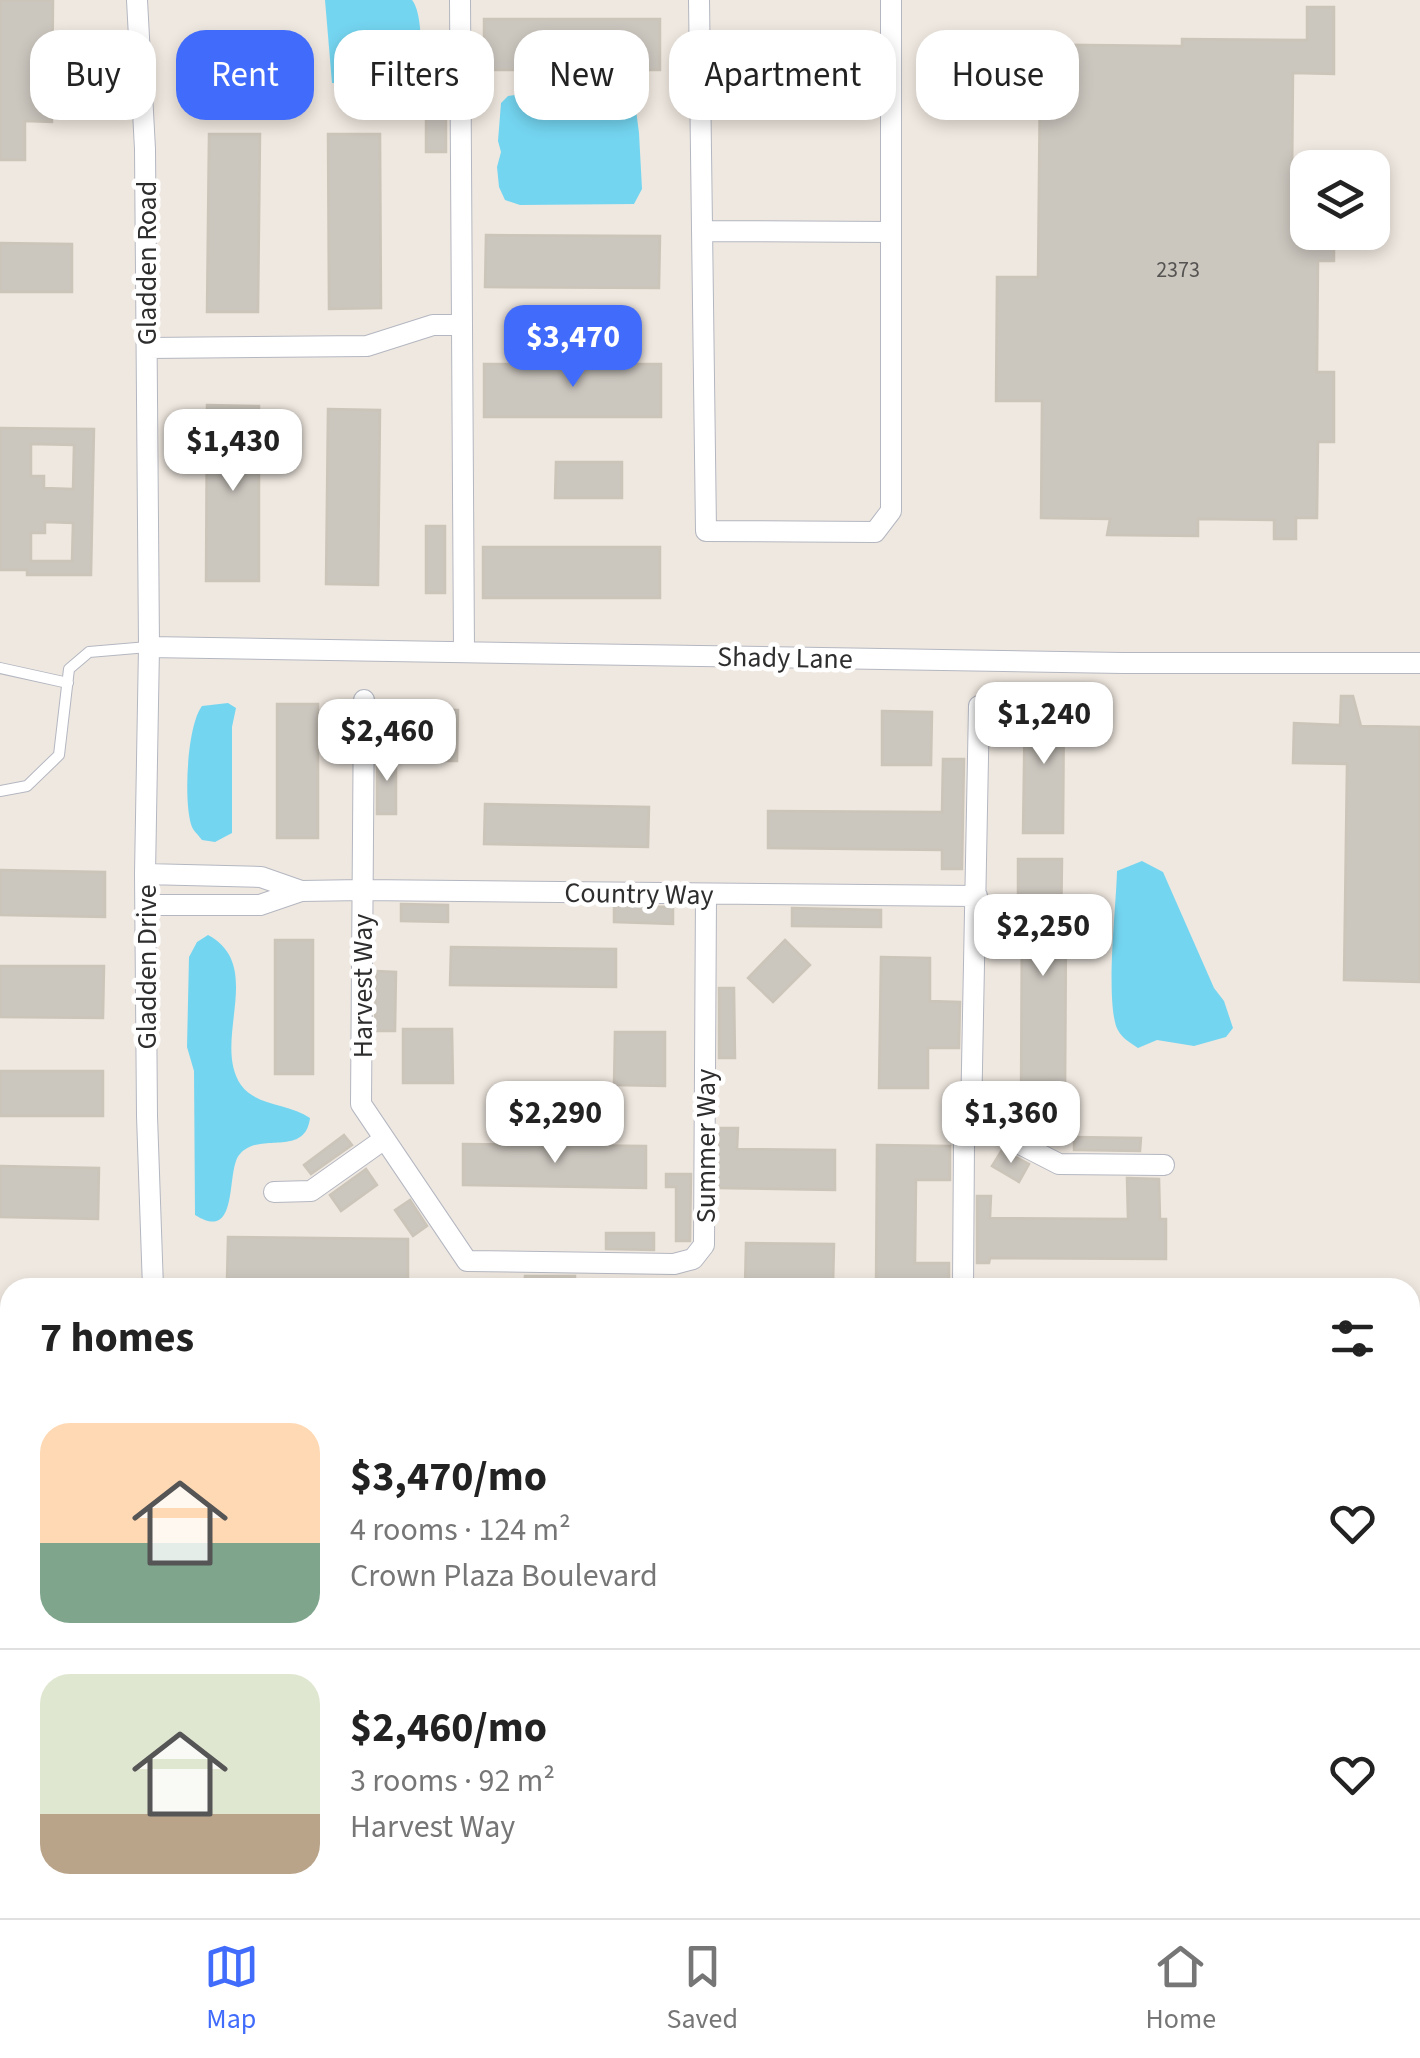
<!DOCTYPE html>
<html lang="en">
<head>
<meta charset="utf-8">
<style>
  :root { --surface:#fff; --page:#f6f6f6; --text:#222; --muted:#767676; --line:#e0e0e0; --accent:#416cfb }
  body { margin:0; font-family:"Source Sans 3",sans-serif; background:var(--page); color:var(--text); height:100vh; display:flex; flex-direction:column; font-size:38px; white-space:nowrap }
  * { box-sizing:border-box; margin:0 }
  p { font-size:32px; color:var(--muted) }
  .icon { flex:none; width:55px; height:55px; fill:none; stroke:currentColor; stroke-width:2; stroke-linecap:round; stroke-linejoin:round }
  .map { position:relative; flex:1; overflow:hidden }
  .sheet { position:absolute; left:0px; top:1278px; width:1420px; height:642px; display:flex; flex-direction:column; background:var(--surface); border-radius:30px 30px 0 0; box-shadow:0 5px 15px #0003 }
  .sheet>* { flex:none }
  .top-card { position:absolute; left:30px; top:30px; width:1360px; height:90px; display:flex; gap:20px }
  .controls { position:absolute; left:1290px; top:150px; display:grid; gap:20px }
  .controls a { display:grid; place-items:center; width:100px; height:100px; border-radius:20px; background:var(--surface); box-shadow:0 5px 15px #0003; font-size:50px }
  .price { position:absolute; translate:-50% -85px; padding:0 22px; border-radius:20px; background:#fff; color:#222; font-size:32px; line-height:65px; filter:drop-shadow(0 2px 5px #0008) }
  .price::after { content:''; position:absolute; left:50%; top:60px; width:30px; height:22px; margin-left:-15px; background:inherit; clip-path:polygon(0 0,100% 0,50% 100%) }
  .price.selected { background:var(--accent); color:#fff }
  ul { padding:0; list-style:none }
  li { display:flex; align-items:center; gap:30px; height:250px; padding:0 40px }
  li+li { border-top:2px solid var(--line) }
  li span { display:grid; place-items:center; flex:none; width:280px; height:200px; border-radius:30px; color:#555 }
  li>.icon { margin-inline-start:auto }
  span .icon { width:120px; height:120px; fill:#fffc; stroke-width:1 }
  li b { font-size:42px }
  h2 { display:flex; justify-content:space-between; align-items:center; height:120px; padding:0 40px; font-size:42px }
  .pill { padding:0 35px; border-radius:30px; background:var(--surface); box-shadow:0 5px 15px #0003; font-size:35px; line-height:90px }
  .pill.selected { background:var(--accent); color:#fff }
  .dock { display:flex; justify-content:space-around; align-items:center; height:140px; border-top:2px solid var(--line); background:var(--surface); font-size:28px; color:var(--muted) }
  .dock a { display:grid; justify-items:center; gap:5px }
  .dock .selected { color:var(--accent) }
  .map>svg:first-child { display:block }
</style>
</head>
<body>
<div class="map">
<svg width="1420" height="1918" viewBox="0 0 1420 1918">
  <rect width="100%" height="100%" fill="#efe8e0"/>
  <!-- water -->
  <path fill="#74d5f0" d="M325 0H412C422 11 423 57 418 72 416 78 411 81 408 86L332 83Z
    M522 94 620 98 636 110 639 133 642 189 634 204 520 205 505 200 499 187 497 167 501 152 498 141 501 103 508 96Z
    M228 703 236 708 232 727V833L215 842 202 840C200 837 193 830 192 827 183 804 187 725 202 706Z
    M1142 861 1163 872 1214 988 1224 1001 1233 1028 1226 1037 1194 1046 1157 1040 1138 1048C1129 1042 1120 1037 1116 1026 1106 992 1116 910 1117 871Z
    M208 935C266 966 211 1041 241 1085 257 1107 289 1103 310 1118 305 1158 260 1131 240 1154 225 1169 241 1244 195 1215L194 1071 187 1047 189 957 197 942Z"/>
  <!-- building -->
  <path fill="#cbc6be" stroke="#cbc4b9" stroke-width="2.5" fill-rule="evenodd" d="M0 0H53L52 122 25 121V160H0Z
    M1307 7H1334V74L1293 73 1292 183H1308V232H1334V261H1318L1317 372H1334V442H1318L1317 518H1296V539H1274V520L1198 519V536L1107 535 1110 519 1041 518 1042 401H996L997 277H1038L1040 77H999L1000 44 1182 46V39L1307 40Z
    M484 19H660V70H484Z
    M208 58H275V79H208Z
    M426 116H446V152H426Z
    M209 134H260L258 312H207Z
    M328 134H380L381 308 329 309Z
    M486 235 660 236 659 288 485 287Z
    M0 243 72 244V292H0Z
    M484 364H661V417H484Z
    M207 405 259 406V581H206Z
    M328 409 380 410 378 585 326 584Z
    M0 428 94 429 91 575H27V570H0ZM31 444 74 445 73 489 44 488V476H31ZM45 522 73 523 72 561H31V533H45Z
    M556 462H622V498H555Z
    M426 526H445V593H426Z
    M483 547H660V598H483Z
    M1341 696H1353L1361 726 1420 727V982L1344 980 1347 764 1293 763 1294 723 1340 725Z
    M1025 699 1064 700 1063 833H1023Z
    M277 704H318V838H277Z
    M407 709 458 710 457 761H406Z
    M882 711 932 712 931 765H882Z
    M377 755H396V814H377Z
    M943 759H964L962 869H942V850L768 848V811L942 812Z
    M485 804 649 807 648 847 484 844Z
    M1018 859H1062L1061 933H1066L1065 1098 1021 1097 1022 907H1018Z
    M0 870 105 872V917L0 915Z
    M401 904 448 905V922L401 921Z
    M614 906 673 907V924L614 922Z
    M792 908 881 910V927L792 926Z
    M275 940H313V1074H275Z
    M785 940 810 965 773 1002 748 978Z
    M451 947 616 949V987L450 985Z
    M881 957 930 958V1001L960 1002 959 1048H928V1088H879Z
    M0 966H104L103 1018 0 1017Z
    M376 971 396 972 395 1031H375Z
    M719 988H734L735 1058H719Z
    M403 1029H452L453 1083H403Z
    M615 1032H665V1086L614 1085Z
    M0 1071H103V1116H0Z
    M718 1128H738L737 1149 835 1150V1190L718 1188Z
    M344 1135 352 1145 311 1174 304 1165Z
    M1074 1137 1141 1138 1140 1151 1074 1150Z
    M463 1144 646 1146V1188L463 1185Z
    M877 1145 950 1146V1180H916L915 1263H949V1288H876Z
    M1002 1150 1029 1164 1019 1182 992 1166Z
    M0 1166 99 1168 98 1219 0 1217Z
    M366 1169 377 1185 341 1211 330 1195Z
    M666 1174H691L690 1241H676V1187H666Z
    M1127 1178 1159 1179 1160 1219H1166V1259L990 1258 989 1263H977V1196H991L990 1218 1128 1219Z
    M410 1200 427 1226 413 1236 395 1210Z
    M606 1233H654V1250L606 1249Z
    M228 1237 408 1239V1281L227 1280Z
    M746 1243 834 1244 833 1286 745 1285Z
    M525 1276H575V1288H524Z"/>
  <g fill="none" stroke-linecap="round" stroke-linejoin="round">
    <!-- service casing -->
    <g stroke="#b4b7c1" stroke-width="12">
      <path id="service" d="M0 668 68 683
        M0 791 27 786 59 755 69 669 89 652 148 647
        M0 1484 10 1485
        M1410 1542 1420 1529
        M1410 1662 1420 1675
        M0 1835 10 1831
        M772 1910 783 1918
        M1202 1910 1203 1918
        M480 1918V1910
        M1122 1918 1129 1910"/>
    </g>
    <!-- minor casing -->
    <g stroke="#b4b7c1" stroke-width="22">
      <path id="minor" d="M137 0 145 149 149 647 145 874 147 1116 153 1288
        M460 0 464 652
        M699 0 706 531 875 532 891 511V0
        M701 95 891 96
        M702 231 891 232
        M147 348 367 346 433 325H462
        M149 647 1123 663H1420
        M364 700 361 1104 467 1261 674 1264 693 1259 704 1245 706 894
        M145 874 261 877 301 891
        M146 905H260L301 891 362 890 977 896
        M971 1119 1059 1164 1164 1165
        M274 1192 311 1191 383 1140
        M963 1287 964 1142 971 1119 979 706
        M0 1328H10"/>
    </g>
    <!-- service -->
    <use href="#service" stroke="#fff" stroke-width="10"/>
    <!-- minor -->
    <use href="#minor" stroke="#fff" stroke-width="20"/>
  </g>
  <g text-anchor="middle" stroke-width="9" stroke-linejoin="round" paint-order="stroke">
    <!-- number labels -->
    <g font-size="22" fill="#555452">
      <text x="1178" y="277">2373</text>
    </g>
    <!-- street labels -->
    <g font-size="28" fill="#2e2e2e" stroke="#fff">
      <text transform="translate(146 263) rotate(-90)" y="10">Gladden Road</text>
      <text transform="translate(785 657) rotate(1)" y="10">Shady Lane</text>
      <text transform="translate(639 893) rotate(1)" y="10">Country Way</text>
      <text transform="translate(146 967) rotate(-90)" y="10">Gladden Drive</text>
      <text transform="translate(362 986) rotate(-90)" y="10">Harvest Way</text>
      <text transform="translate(705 1146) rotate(-90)" y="10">Summer Way</text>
    </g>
  </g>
</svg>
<div class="controls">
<a><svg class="icon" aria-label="layers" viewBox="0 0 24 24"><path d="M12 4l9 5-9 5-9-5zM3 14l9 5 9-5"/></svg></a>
</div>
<b class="price selected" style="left:573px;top:390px">$3,470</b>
<b class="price" style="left:233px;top:494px">$1,430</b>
<b class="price" style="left:1044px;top:767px">$1,240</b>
<b class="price" style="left:387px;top:784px">$2,460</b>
<b class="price" style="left:1043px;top:979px">$2,250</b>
<b class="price" style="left:555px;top:1166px">$2,290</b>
<b class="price" style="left:1011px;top:1166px">$1,360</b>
<div class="top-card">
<a class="pill">Buy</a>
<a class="pill selected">Rent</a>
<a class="pill">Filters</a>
<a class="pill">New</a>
<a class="pill">Apartment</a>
<a class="pill">House</a>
</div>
<section class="sheet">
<h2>7 homes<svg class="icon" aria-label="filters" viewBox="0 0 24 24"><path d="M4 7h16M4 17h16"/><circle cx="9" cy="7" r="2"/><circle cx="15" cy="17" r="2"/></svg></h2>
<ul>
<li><span style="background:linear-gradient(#ffd9b3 60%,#7fa58c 0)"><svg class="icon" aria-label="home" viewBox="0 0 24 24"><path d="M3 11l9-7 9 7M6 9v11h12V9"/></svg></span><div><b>$3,470/mo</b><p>4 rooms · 124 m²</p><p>Crown Plaza Boulevard</p></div><svg class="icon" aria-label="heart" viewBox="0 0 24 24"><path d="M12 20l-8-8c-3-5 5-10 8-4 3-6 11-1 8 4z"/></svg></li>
<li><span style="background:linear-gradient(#dfe7d0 70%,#b9a48a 0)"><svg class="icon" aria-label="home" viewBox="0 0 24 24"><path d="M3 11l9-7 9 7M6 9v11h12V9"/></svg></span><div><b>$2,460/mo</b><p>3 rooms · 92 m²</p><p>Harvest Way</p></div><svg class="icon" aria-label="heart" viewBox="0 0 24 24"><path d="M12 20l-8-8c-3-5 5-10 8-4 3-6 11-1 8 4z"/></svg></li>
</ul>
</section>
</div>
<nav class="dock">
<a class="selected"><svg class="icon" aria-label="map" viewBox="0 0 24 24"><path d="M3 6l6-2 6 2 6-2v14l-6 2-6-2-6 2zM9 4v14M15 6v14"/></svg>Map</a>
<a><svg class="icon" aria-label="saved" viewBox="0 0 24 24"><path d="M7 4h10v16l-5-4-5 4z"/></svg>Saved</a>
<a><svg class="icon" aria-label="home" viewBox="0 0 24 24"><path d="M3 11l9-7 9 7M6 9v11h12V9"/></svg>Home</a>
</nav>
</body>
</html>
